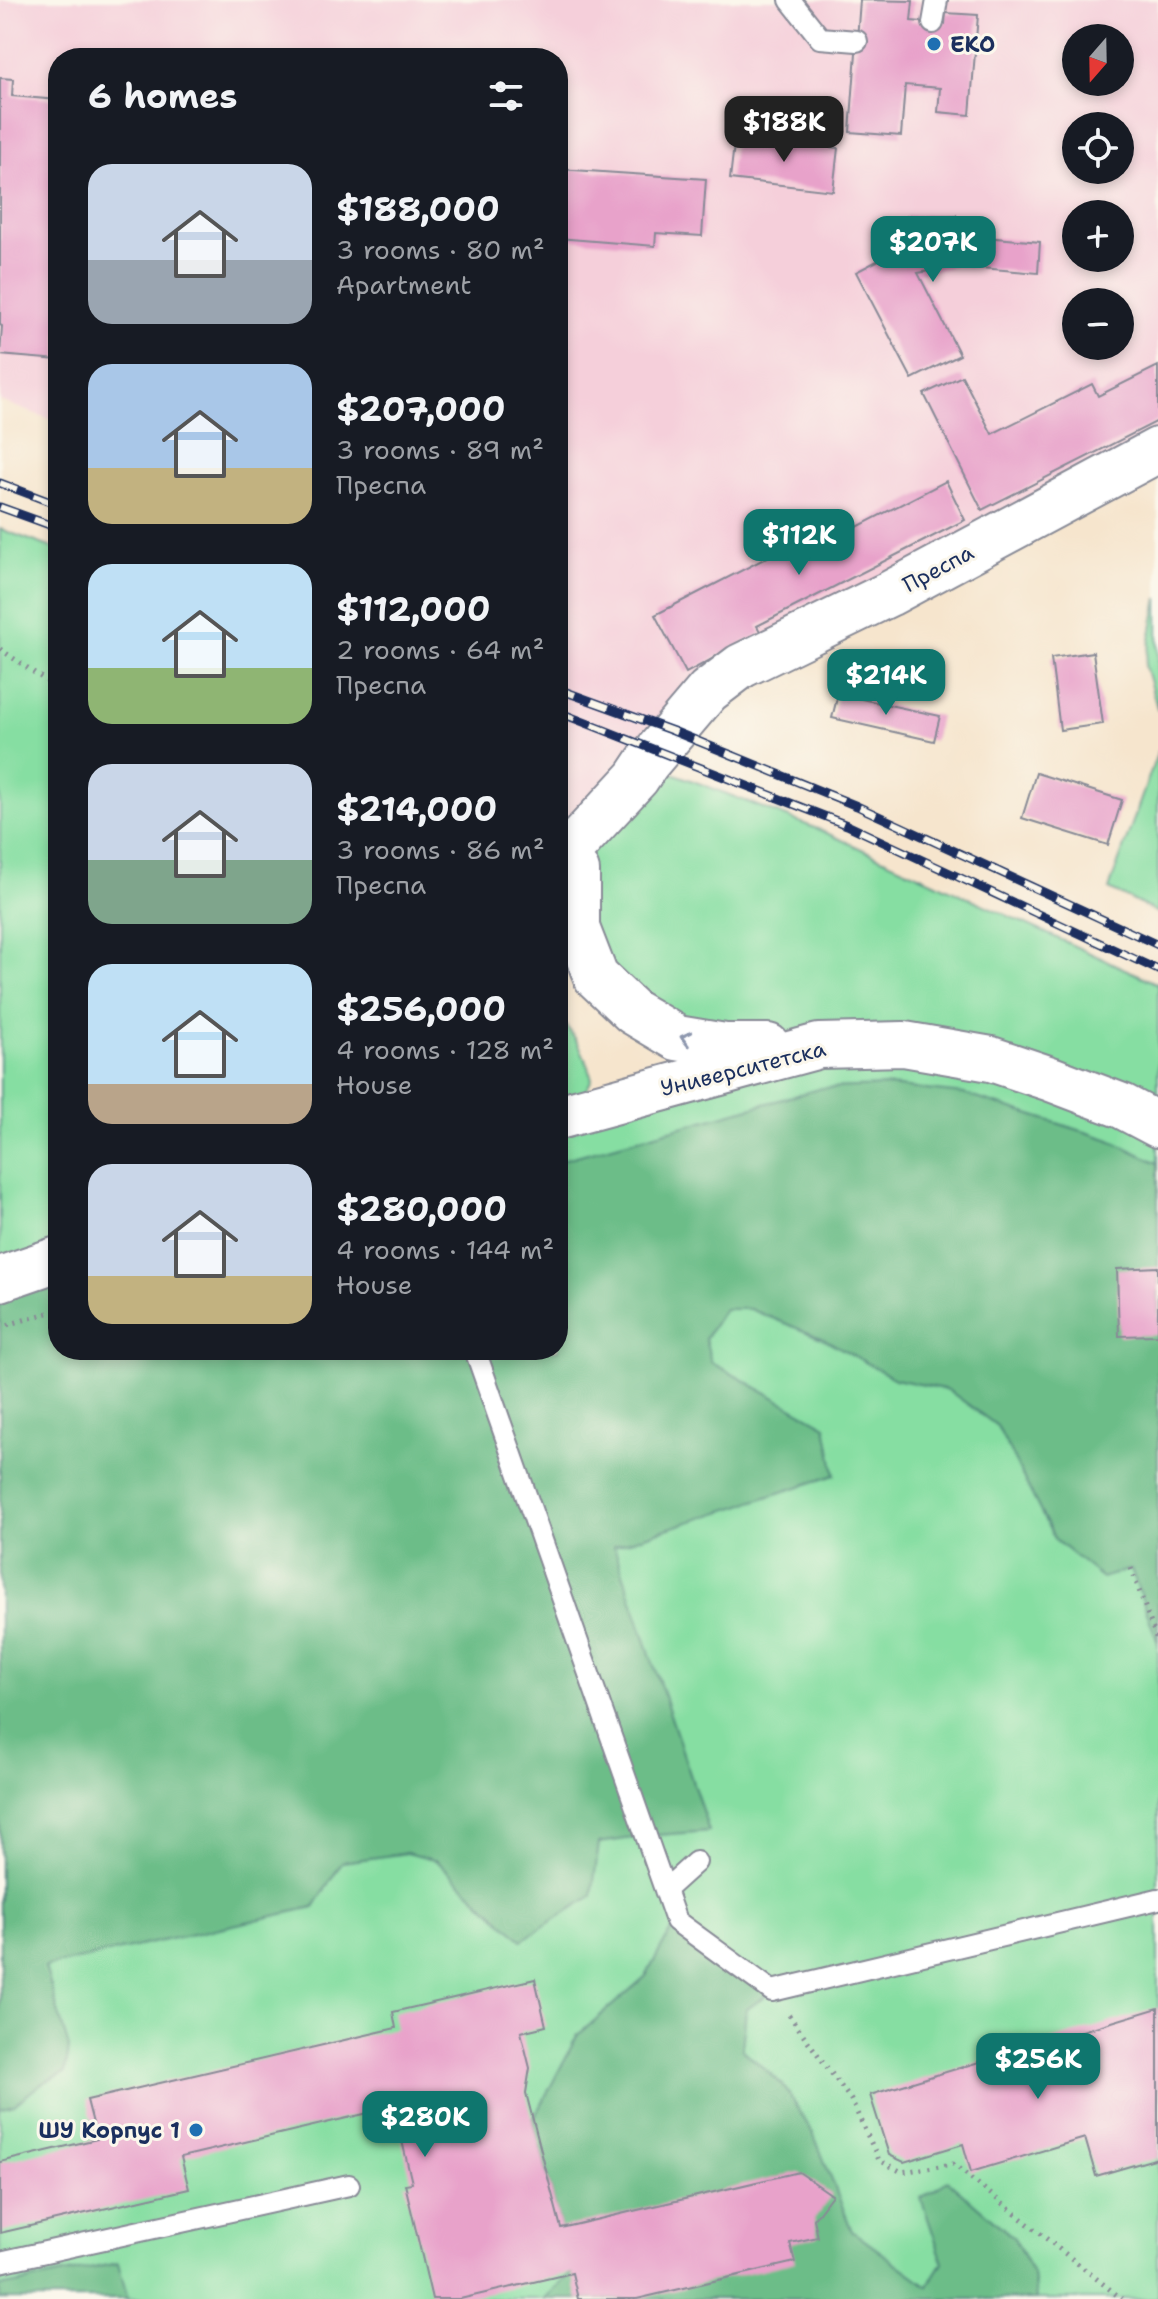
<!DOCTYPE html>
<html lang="en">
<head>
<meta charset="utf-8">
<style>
  :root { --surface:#171b24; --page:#242831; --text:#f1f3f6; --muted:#9ea1a6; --accent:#0f766e }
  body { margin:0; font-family:"Shantell Sans",sans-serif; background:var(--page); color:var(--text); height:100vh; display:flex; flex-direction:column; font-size:30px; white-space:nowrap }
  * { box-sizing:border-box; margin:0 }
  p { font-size:26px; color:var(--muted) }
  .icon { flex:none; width:44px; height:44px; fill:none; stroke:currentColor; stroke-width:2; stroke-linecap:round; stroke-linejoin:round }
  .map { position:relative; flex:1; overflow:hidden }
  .side { position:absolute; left:48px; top:48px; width:520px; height:1312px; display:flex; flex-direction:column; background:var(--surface); border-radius:32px; box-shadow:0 4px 12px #0003 }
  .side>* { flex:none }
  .needle { width:52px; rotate:200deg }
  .fabs { position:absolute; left:1062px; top:24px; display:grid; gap:16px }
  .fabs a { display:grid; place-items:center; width:72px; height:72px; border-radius:50%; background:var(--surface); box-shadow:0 4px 12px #0003; font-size:40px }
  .price { position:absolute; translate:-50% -68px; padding:0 18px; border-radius:16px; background:var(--accent); color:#fff; font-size:26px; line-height:52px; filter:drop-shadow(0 2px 4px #0008) }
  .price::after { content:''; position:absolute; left:50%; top:48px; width:24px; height:18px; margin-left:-12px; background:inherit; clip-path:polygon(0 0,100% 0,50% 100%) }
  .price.selected { background:#222; color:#fff }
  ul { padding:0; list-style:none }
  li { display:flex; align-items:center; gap:24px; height:200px; padding:0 40px }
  li span { display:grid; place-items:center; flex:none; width:224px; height:160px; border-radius:24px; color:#555 }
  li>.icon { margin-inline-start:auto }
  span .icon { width:96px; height:96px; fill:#fffc; stroke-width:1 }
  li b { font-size:34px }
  h2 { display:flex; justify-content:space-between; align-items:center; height:96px; padding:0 40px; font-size:34px }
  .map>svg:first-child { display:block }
</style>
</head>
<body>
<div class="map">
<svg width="1158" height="2299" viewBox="0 0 1158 2299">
  <rect width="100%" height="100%" fill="#fbf7ec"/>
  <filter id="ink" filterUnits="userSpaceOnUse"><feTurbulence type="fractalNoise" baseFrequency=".0125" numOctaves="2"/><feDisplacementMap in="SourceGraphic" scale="16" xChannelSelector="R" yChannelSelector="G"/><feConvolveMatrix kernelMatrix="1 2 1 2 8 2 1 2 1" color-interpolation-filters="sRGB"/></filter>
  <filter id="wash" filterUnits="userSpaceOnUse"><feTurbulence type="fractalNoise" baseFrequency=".006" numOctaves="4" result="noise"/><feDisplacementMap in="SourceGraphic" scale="32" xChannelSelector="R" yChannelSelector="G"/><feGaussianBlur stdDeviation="1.8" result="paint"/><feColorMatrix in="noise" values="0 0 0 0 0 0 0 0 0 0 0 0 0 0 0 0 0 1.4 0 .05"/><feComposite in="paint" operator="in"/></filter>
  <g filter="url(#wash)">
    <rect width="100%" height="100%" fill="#f6e5cd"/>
    <!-- built -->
    <path fill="#f5cfda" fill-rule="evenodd" d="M0 0H1158V450L741 666 558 863V58H58V422L0 401ZM1076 38H1120V82H1076ZM1076 126H1120V170H1076ZM1076 214H1120V258H1076ZM1076 302H1120V346H1076Z"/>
    <!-- green -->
    <path fill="#86dea2" stroke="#508680" stroke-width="2" d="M0 529 58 550V1236L17 1273 58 1350H558V1117L815 1047 633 1012 558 889 647 763 820 830 1158 984V2299H0Z
      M1158 598V711L1145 666Z
      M1158 751V913L1109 889Z
      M558 1018C577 1036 585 1055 592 1079L582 1099 558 1105Z"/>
    <!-- forest -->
    <path fill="#6cbd88" stroke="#447673" stroke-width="2" d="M889 1086 964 1094 1108 1139 1158 1163V1643L1131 1569 1102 1578 1055 1540 997 1426 948 1390 895 1379 826 1340 750 1309H724L705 1339 711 1362 826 1426 835 1475 614 1546 709 1831 646 1836 599 1843 592 1896 522 1940 437 1861 407 1853 342 1862 314 1907 45 1967 69 2048 65 2073 42 2083 14 2105 0 2109V1279L58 1261V1350H558V1161L822 1088Z
      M676 1921 772 1991 746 2010 742 2049 783 2085 814 2135 852 2231 928 2286 943 2262 921 2198 948 2181 1014 2238 1033 2274 1036 2299H544L572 2273 533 2120 577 2036 646 1976Z
      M118 2263 128 2299H0V2287Z"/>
    <g id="blocks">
      <!-- building -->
      <path fill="#e8a2ca" d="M860 0 913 1 911 21 945 24 946 13 978 15 970 115 938 112 940 88 905 85 901 136 850 132Z
        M0 78 13 79 12 96 58 100V360L0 355 2 326 0 325Z
        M735 136 838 148 833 191 730 179Z
        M558 169 706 179 702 236 656 233 655 246 558 238Z
        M956 215 961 235 1040 242 1038 273 958 266 918 273 960 355 912 379 856 272 904 247 907 216Z
        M1158 366V421L982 510 924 394 962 376 992 434 1092 384 1098 396Z
        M946 481 965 520 757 626 761 633 686 673 655 615 834 523 840 536Z
        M1093 652 1103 724 1060 730 1051 658Z
        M838 694 940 716 934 741 832 718Z
        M1036 773 1122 800 1108 845 1022 818Z
        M1158 1267V1335L1119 1336 1117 1269Z
        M535 1979 546 2026 521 2032 530 2068 526 2093 561 2228 799 2172 832 2195 814 2219 818 2237 790 2243 795 2262 637 2299H578L572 2273 460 2299H432L405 2184 412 2183 394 2107 181 2157 189 2189 0 2233V2162L97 2139 87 2100 396 2028 393 2012Z
        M1158 2008V2158L1096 2176 1085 2138 971 2172 963 2144 904 2162 889 2155 870 2095Z"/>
    </g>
  </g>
  <g filter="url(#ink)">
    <use href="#blocks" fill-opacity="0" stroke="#888a96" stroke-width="2"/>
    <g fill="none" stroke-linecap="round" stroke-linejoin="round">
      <!-- service casing -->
      <g stroke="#888a96" stroke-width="24">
        <path id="service" d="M790 0 820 38 857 41
          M933 23 937 0
          M475 1350 676 1921 772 1991 1158 1899
          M665 1890 696 1862
          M0 2262 349 2185"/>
      </g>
      <!-- tertiary casing -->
      <g stroke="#888a96" stroke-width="48">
        <path id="tertiary" d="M558 863 637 778 647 763 708 691 741 666 889 594 1158 450
          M577 871V928L596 977 633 1012 677 1038 725 1046H768
          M558 1117 819 1046 904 1044 991 1059 1051 1079 1122 1106 1158 1125
          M0 1279 58 1259"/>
      </g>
      <!-- path -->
      <path stroke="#888a96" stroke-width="5" stroke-dasharray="2 6" stroke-linecap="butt" d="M0 649 58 689
        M0 1327 58 1310
        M1131 1568 1158 1643
        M789 2015 851 2100 879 2160 902 2172 953 2164 1122 2299"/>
      <!-- service -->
      <use href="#service" stroke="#fff" stroke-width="20"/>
      <!-- tertiary -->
      <use href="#tertiary" stroke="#fff" stroke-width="44"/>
      <!-- rail casing -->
      <g stroke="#1b2f5e" stroke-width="9">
        <path id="rail" d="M0 483 58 505
          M0 507 58 528
          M558 689 673 731 857 806 1158 945
          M558 712 847 825 1158 970"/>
      </g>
      <!-- rail -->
      <use href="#rail" stroke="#fbf7ec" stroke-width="6" stroke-dasharray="18" stroke-linecap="butt"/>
    </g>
    <!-- one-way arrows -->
    <defs><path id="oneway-chevron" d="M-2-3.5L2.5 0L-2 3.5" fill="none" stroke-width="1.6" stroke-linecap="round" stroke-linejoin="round" transform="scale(2)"/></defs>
    <use stroke="#8d97ae" href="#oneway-chevron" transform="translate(686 1038) rotate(-166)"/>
  </g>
  <!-- markers -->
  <g fill="#1f6fb2" stroke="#fbf7ec" stroke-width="3">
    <circle cx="934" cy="44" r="8"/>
    <circle cx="196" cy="2130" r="8"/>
  </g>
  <g text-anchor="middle" stroke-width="6" stroke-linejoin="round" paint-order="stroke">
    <!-- poi labels -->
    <g font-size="22" font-weight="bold" fill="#1b2f5e" stroke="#fbf7ec" text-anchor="start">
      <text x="950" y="52">EKO</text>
      <text x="180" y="2138" text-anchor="end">ШУ Корпус 1</text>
    </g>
    <!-- street labels -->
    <g font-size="22" fill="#1b2f5e" stroke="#fbf7ec">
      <text transform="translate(938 568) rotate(-28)" y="8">Преспа</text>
      <text transform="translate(743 1068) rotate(-14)" y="8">Университетска</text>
    </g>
  </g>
</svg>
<div class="fabs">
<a><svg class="needle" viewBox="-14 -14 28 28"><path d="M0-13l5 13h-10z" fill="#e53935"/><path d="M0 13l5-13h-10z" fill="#9ea1a6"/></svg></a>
<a><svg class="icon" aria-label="locate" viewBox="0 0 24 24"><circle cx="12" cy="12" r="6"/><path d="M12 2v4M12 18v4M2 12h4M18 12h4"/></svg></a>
<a>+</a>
<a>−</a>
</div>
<b class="price selected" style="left:784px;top:164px">$188K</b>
<b class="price" style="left:933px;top:284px">$207K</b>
<b class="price" style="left:799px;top:577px">$112K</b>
<b class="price" style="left:886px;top:717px">$214K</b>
<b class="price" style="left:1038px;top:2101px">$256K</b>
<b class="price" style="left:425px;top:2159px">$280K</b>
<section class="side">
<h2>6 homes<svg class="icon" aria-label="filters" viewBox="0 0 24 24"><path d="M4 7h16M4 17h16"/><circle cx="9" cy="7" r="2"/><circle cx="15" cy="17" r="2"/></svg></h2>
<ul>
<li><span style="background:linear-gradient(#c9d6e8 60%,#9aa5b1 0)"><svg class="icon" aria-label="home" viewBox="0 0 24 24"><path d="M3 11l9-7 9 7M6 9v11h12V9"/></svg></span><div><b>$188,000</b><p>3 rooms · 80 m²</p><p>Apartment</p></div></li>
<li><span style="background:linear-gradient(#a9c7e8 65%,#c2b280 0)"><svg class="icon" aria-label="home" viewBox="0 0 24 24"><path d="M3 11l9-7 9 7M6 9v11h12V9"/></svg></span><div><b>$207,000</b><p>3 rooms · 89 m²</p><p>Преспа</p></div></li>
<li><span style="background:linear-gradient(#bfe0f5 65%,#8fb573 0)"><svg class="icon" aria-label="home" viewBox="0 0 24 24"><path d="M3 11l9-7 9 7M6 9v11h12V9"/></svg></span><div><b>$112,000</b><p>2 rooms · 64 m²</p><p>Преспа</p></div></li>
<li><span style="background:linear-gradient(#c9d6e8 60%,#7fa58c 0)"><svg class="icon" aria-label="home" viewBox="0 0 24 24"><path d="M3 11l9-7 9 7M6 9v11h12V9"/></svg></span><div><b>$214,000</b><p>3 rooms · 86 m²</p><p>Преспа</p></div></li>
<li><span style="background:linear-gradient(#bfe0f5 75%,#b9a48a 0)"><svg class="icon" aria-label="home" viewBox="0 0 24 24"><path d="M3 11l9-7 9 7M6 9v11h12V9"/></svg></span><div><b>$256,000</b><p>4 rooms · 128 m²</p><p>House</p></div></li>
<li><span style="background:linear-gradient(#c9d6e8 70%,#c2b280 0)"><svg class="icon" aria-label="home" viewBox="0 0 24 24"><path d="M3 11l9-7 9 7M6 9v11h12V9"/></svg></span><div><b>$280,000</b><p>4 rooms · 144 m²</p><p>House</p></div></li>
</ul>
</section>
</div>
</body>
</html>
